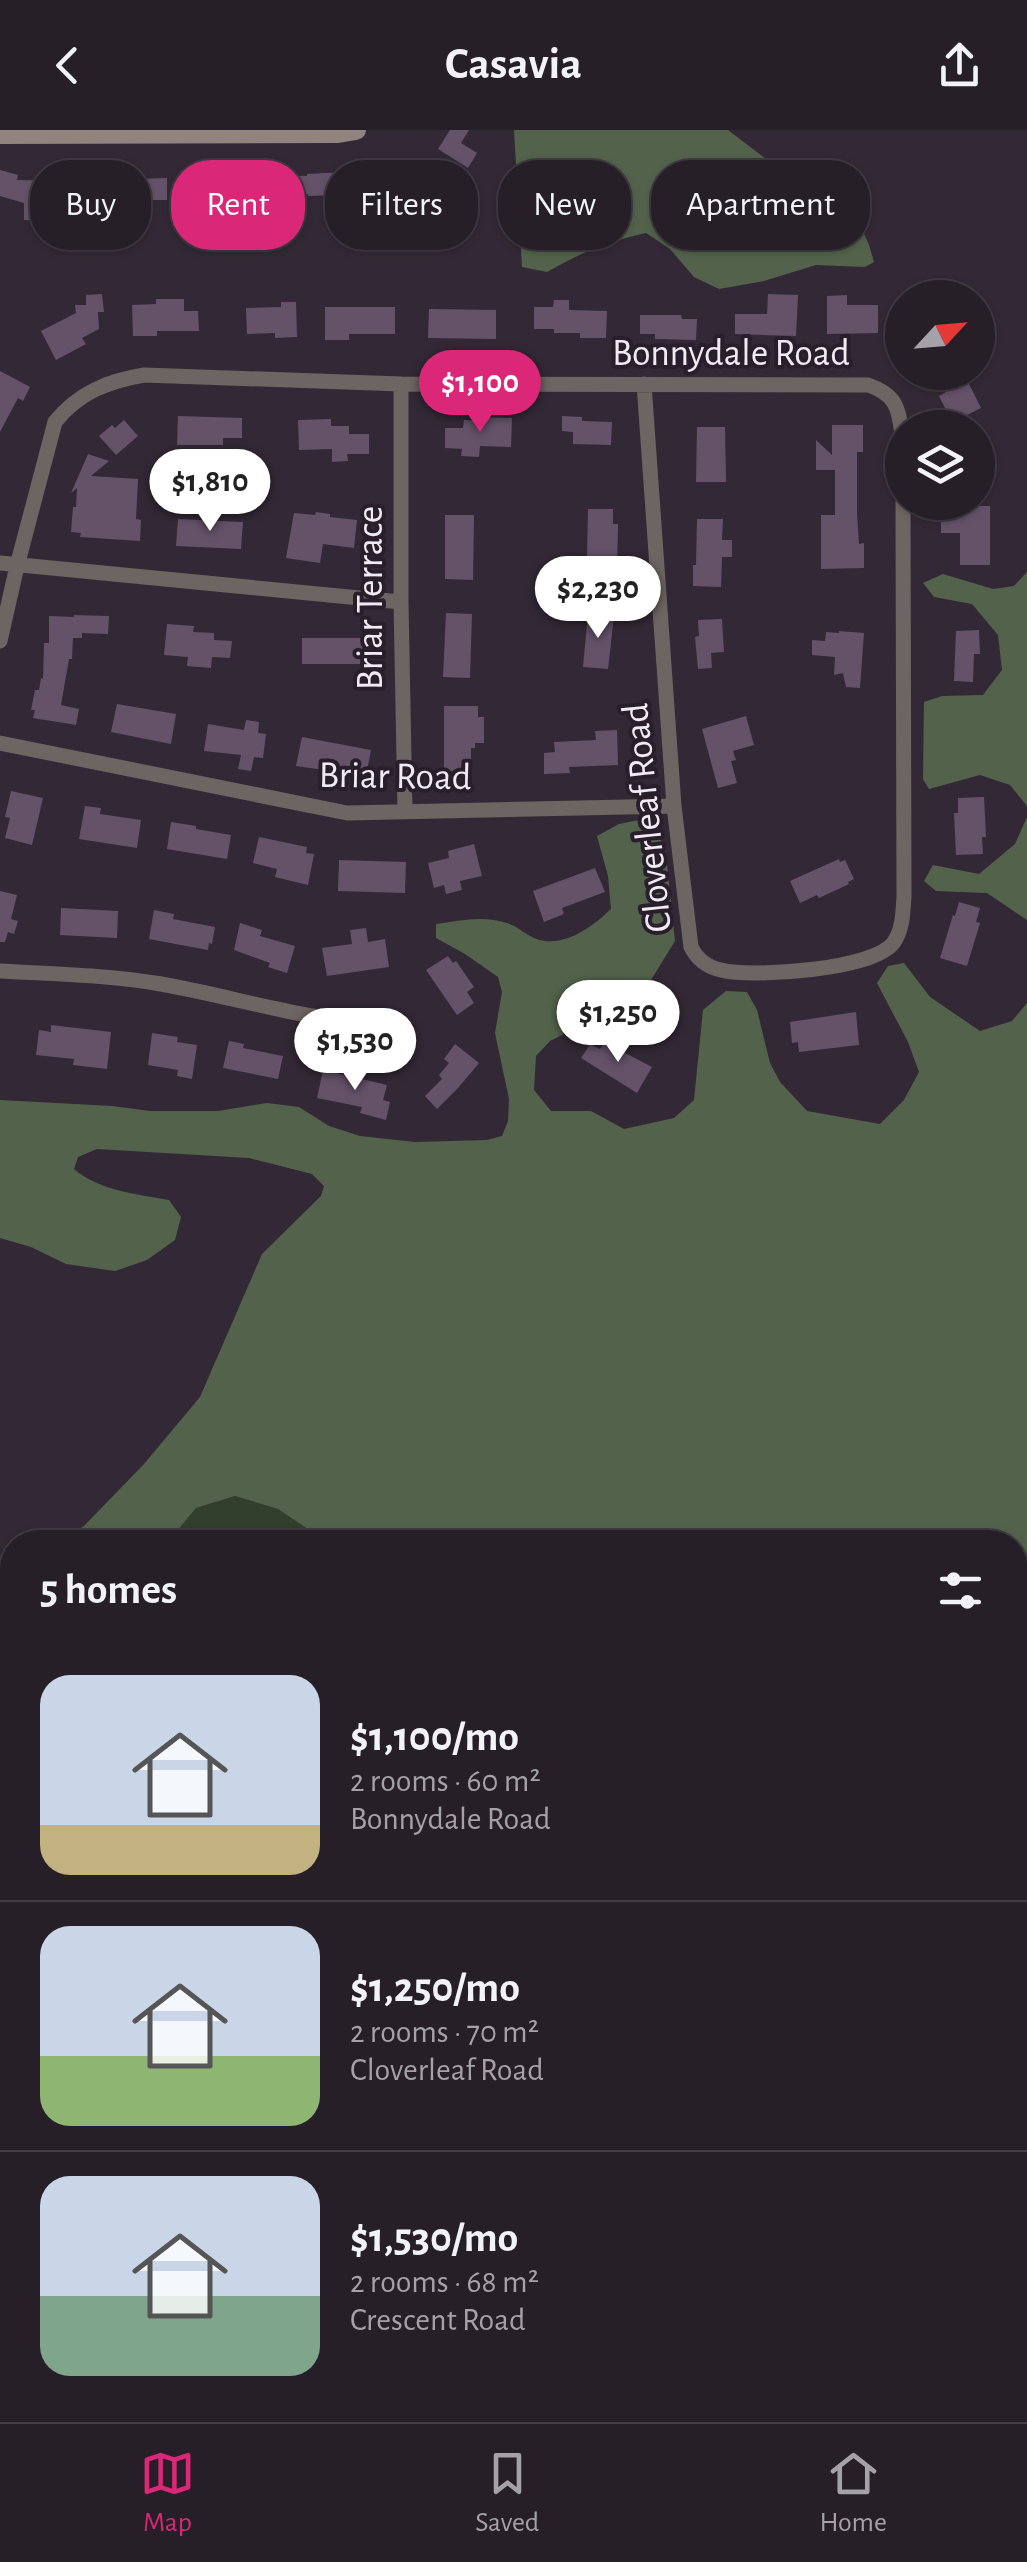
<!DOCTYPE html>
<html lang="en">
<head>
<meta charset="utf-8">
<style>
  :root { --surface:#261f28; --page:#2e2730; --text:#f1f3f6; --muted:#a4a2a8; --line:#423d45; --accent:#db2777 }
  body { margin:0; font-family:"Alegreya Sans",sans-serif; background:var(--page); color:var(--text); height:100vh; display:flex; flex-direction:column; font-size:38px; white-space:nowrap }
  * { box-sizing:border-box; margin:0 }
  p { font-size:32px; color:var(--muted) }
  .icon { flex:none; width:55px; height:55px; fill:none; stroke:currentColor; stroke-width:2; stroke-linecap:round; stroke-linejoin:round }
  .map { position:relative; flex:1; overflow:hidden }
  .panel { position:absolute; left:0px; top:1400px; width:1028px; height:892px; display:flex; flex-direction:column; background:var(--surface); border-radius:40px 40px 0 0; box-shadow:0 2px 8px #0004,0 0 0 2px var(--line) }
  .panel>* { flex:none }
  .top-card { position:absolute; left:30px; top:30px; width:968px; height:90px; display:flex; gap:20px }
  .needle { width:65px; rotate:64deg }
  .buttons { position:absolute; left:885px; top:150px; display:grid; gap:20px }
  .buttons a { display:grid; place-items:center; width:110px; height:110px; border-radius:50%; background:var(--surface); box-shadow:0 2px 8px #0004,0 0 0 2px var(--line); font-size:50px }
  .price { position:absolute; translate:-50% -85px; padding:0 22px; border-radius:35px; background:#fff; color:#222; font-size:32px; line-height:65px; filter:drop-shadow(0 2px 5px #0008) }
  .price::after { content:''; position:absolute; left:50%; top:60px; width:30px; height:22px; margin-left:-15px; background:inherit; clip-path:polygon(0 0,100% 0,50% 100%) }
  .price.selected { background:var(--accent); color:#fff }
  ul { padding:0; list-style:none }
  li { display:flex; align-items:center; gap:30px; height:250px; padding:0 40px }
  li+li { border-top:2px solid var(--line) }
  li span { display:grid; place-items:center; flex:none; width:280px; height:200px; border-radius:30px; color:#555 }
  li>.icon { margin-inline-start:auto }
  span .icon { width:120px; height:120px; fill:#fffc; stroke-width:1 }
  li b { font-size:42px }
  h2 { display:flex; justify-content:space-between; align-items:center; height:120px; padding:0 40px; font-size:42px }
  .pill { padding:0 35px; border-radius:40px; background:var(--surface); box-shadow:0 2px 8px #0004,0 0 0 2px var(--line); font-size:35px; line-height:90px }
  .pill.selected { background:var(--accent); color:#fff }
  header { display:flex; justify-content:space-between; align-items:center; height:130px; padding:0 40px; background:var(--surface); font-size:45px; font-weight:700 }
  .dock { display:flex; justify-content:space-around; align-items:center; height:140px; border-top:2px solid var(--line); background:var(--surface); font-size:28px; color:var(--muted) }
  .dock a { display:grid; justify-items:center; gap:5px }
  .dock .selected { color:var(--accent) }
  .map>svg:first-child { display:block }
</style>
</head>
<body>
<header><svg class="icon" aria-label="back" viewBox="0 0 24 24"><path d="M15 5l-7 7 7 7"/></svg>Casavia<svg class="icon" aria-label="share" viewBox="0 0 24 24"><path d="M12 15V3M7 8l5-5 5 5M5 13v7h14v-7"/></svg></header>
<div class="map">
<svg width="1027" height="2292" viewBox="0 0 1027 2292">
  <rect width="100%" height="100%" fill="#332936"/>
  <!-- green -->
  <path fill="#323f2c" d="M235 1366 278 1379 327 1412H168L196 1378Z"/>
  <!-- forest -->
  <path fill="#53634b" d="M514 0H728L787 45 836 66 858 90 869 115 874 132 865 137 816 135 764 151 719 159 694 147 670 119 646 103C607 112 582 122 547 142L522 137Z
    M1027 442V676L1010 655 980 645 929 659 923 649 924 572 942 566 983 565 1002 540 998 505 972 474 934 467 923 453 943 444 993 459 1014 456Z
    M1027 687V790L987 763 936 761 924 751 933 735 979 744 1015 714Z
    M644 689 665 715 675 811 651 850 606 883 550 911 536 926 534 960 551 981H591L624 999 674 988 694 970 703 880 726 861 747 862 757 880 770 933 780 952 807 981 880 994 904 970 919 942 908 912 877 853 888 836 904 833 930 867 980 901 1012 891 1027 873V2172L1015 2179V1412H327L278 1379 235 1366 196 1378 168 1412H58L84 1396 144 1334 200 1267 262 1124 321 1066 324 1056 312 1044 249 1028 97 1019 78 1027 74 1039C100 1061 136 1064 169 1070L181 1087 175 1110 147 1130 115 1141 66 1134 31 1117 0 1108V970L112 976 150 981H218L267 973 299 977 329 996 360 1006 415 1012 487 1010 502 1006 508 991 509 969 495 903 502 862 498 847 465 824 436 808V794C459 791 483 785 507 793 516 796 525 804 534 808 562 820 592 797 611 779L608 746 597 706 619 694Z
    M0 1426 12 1427V1602L0 1614Z
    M12 1827V2162L0 2195V1829Z
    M696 2280H838L818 2292H695Z"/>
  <!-- building -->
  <path fill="#645269" d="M450 0H469L461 13 477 23 468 38 438 19Z
    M408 31 416 47H423L382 67 380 63 308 66V64L265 63V69L229 68 230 43 267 42V45L307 46V44L346 42V50L391 48 387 40Z
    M0 40 18 45 17 50 60 51V48H71V41H95L94 49 125 48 124 41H140V49L167 48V70H116V63L75 62 74 78H44V91L24 90V73L0 66Z
    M102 164 104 182H98L99 199 82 208 86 214 56 230 41 201 76 183 75 175H86V165Z
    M768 164 798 165 796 206 735 204V184H767Z
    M847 165V175H878V203L827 204V166Z
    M156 169H184V181H198L199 201H157V206H133L132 175 156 174Z
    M554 170H569V180L607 181 606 208H580V203H554V199H534V177H553Z
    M281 172H296L297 207 275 208V203L247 204 246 178 281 177Z
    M325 177H395V204H349V210H325Z
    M429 179 496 180V209L428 208Z
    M640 185H681L682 189H697L696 210 655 209V204H640Z
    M0 241 30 257 23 271 18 268 0 302Z
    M936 242H963L981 278 955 291 954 289 951 290 939 266 946 262Z
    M178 286 242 288V308H223V315H177Z
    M562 286 582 287V291L612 292 611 315 573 314V302L562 301Z
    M483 287 512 288 511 317 480 316 479 327 461 326 462 319 445 318V298H463L464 290 483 291Z
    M331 289V296H349V304H369V324H347L348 331 332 332V319L299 320 298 290Z
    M124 290 138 306 116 325 99 306 112 295 115 298Z
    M832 295H863V322H857V384L859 414 864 413V438L821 439V385H835V340H816V310L832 325Z
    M697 297H725L726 352H696Z
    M88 324 109 331 91 346 138 349 136 389 141 390 140 411 80 407 81 403 71 402 73 377H76L77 358 71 363Z
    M941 372H966V376H990V435H960V403H941Z
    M588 379H613V394H618L617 438 598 437V426H587Z
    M316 382 330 384V387L357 390 354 418 323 414 320 433 286 428 294 383 315 385Z
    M445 385H474L473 450 445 449Z
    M178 389 243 392 241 419 176 416Z
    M697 389H723L722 410H732V427H722L721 457 693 456V435H696Z
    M446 483 472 484 470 548 443 547Z
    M588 483 614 486 608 539 583 537Z
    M74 485 109 486 108 504 82 503V508H73L72 529H69L61 575 79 579 76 595 33 588 35 580H31L35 560H39L41 548 43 549 44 513H49V486L74 487Z
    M722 489 724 522 711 523 712 538 698 539 695 507 699 506 698 490Z
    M167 494 194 496 193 502 214 503V510L232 511 230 528 212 527 211 538 187 536 188 527 164 525Z
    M979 500 980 524H974L973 552 954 551 956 501Z
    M839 501 864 503 860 558 846 557 843 543 834 545 835 527 812 525V510L825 511 826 502 839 503Z
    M302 508H366V534H302Z
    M117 574 176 584 171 614 111 602Z
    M444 576H478V587H484V613H475V618H471V641H444Z
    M746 586 754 615 733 621 736 630 731 631 737 653 718 658 702 599Z
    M246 590 259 592 258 603 266 604 263 628 254 627 251 641 238 639 241 625 204 621 208 594 244 600Z
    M617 600 618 635 569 637 570 643 544 644V623L555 622 554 612 596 610 595 601Z
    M302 607 371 620 366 646 296 636Z
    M11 661 43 668 32 715 5 708 10 688 5 687Z
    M984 667 986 707H982L983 724 956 725 954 683H958V668Z
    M85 676 101 678 100 684 141 690 137 718 79 709Z
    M171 692 196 696V699L231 705 227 729 167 719Z
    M259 707 307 717 306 723 314 724 308 755 275 747 277 739 253 733Z
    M474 714 482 746 460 751 462 760 446 764 444 755 434 758 428 733 449 728 448 721Z
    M839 729 840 732 845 730 854 749 848 752 849 754 819 768 817 765 800 773 790 751Z
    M339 730 406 732 405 763 338 761Z
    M595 738 605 762 562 778 564 784 544 792 533 761Z
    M0 761 17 765 11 789 18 791 14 804 8 802 5 812H0Z
    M959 772 980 778 976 792 980 793 967 836 940 828 953 785 955 786Z
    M61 778 118 781 117 808 60 805Z
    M154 780 174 784 173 789 215 797 212 814 209 813 208 820 149 809Z
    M240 793 262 800 260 806 295 816 287 843 268 837 270 833 234 820Z
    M366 798 368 812 385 809 389 837 327 846 322 818 352 814 350 800Z
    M448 826 453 833 456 831 474 857 467 862 474 873 457 885 426 840Z
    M856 882 859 915 799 922 798 912 792 913 790 892Z
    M51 895 111 902 107 939 73 935 74 929 36 925 39 900 51 902Z
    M152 903 178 907 177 912 197 915 192 949 177 946 178 940 148 935Z
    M229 911 244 914 243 918 283 926 278 949 223 938Z
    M604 912 652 937 637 963 581 928 590 914 600 919Z
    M455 914 479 933 458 958 437 979 425 966 442 949 439 945 449 933 444 929Z
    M323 940 387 955 383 970 390 972 386 990 360 983 362 977 317 968Z"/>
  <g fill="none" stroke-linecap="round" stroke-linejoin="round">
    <!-- street -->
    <path stroke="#6d6561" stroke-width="15" d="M401 254V472L405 681
      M644 254 674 676 691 817C697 829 707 837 721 840 751 848 875 840 894 812 903 799 903 781 904 766L903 372
      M0 433 401 472
      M0 511 17 436 55 292C78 263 108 251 144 245L401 254 868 255C895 264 899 277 902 305
      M0 613 347 683 674 676
      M0 841C54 844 108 845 161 854 235 867 303 890 379 894
      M497 2280 518 2292
      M231 2292 238 2280
      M557 2292 561 2280"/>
    <!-- secondary -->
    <path stroke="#91837e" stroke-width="20" d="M0 4 338 3 356 0"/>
  </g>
  <g text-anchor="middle" stroke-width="8" stroke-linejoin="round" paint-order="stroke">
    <!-- street labels -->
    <g font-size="38" fill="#f0eaf2" stroke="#291f2c">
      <text x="731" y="235">Bonnydale Road</text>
      <text transform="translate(369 468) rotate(-90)" y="13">Briar Terrace</text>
      <text transform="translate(395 645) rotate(1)" y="13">Briar Road</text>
      <text transform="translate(646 688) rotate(-96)" y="13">Cloverleaf Road</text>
    </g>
  </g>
</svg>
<div class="buttons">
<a><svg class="needle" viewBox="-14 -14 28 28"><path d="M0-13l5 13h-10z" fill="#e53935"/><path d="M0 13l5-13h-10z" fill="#a4a2a8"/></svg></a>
<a><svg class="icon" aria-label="layers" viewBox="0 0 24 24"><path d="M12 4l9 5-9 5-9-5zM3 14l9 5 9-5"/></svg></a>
</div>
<b class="price selected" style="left:480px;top:305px">$1,100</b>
<b class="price" style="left:210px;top:404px">$1,810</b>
<b class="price" style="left:598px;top:511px">$2,230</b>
<b class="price" style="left:618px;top:935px">$1,250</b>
<b class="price" style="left:355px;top:963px">$1,530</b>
<div class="top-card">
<a class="pill">Buy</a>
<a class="pill selected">Rent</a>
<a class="pill">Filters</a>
<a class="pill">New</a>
<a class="pill">Apartment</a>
</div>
<section class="panel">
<h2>5 homes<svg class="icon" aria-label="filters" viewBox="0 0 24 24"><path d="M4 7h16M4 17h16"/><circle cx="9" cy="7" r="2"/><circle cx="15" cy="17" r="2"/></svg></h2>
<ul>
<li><span style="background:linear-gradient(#c9d6e8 75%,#c2b280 0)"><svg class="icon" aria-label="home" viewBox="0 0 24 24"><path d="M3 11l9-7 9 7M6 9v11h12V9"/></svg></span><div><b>$1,100/mo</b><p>2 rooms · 60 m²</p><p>Bonnydale Road</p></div></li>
<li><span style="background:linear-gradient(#c9d6e8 65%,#8fb573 0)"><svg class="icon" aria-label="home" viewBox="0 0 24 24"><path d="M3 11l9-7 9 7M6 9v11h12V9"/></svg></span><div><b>$1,250/mo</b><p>2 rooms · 70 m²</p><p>Cloverleaf Road</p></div></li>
<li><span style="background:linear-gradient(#c9d6e8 60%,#7fa58c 0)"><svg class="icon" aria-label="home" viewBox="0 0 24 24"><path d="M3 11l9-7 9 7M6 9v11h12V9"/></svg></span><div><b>$1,530/mo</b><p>2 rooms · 68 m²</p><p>Crescent Road</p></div></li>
</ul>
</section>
</div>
<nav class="dock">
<a class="selected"><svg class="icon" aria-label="map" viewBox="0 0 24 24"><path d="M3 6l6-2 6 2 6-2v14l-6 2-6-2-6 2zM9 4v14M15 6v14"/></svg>Map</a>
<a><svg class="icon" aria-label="saved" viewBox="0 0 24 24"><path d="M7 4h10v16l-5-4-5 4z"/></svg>Saved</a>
<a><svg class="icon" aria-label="home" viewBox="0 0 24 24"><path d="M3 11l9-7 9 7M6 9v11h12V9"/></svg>Home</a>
</nav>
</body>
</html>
